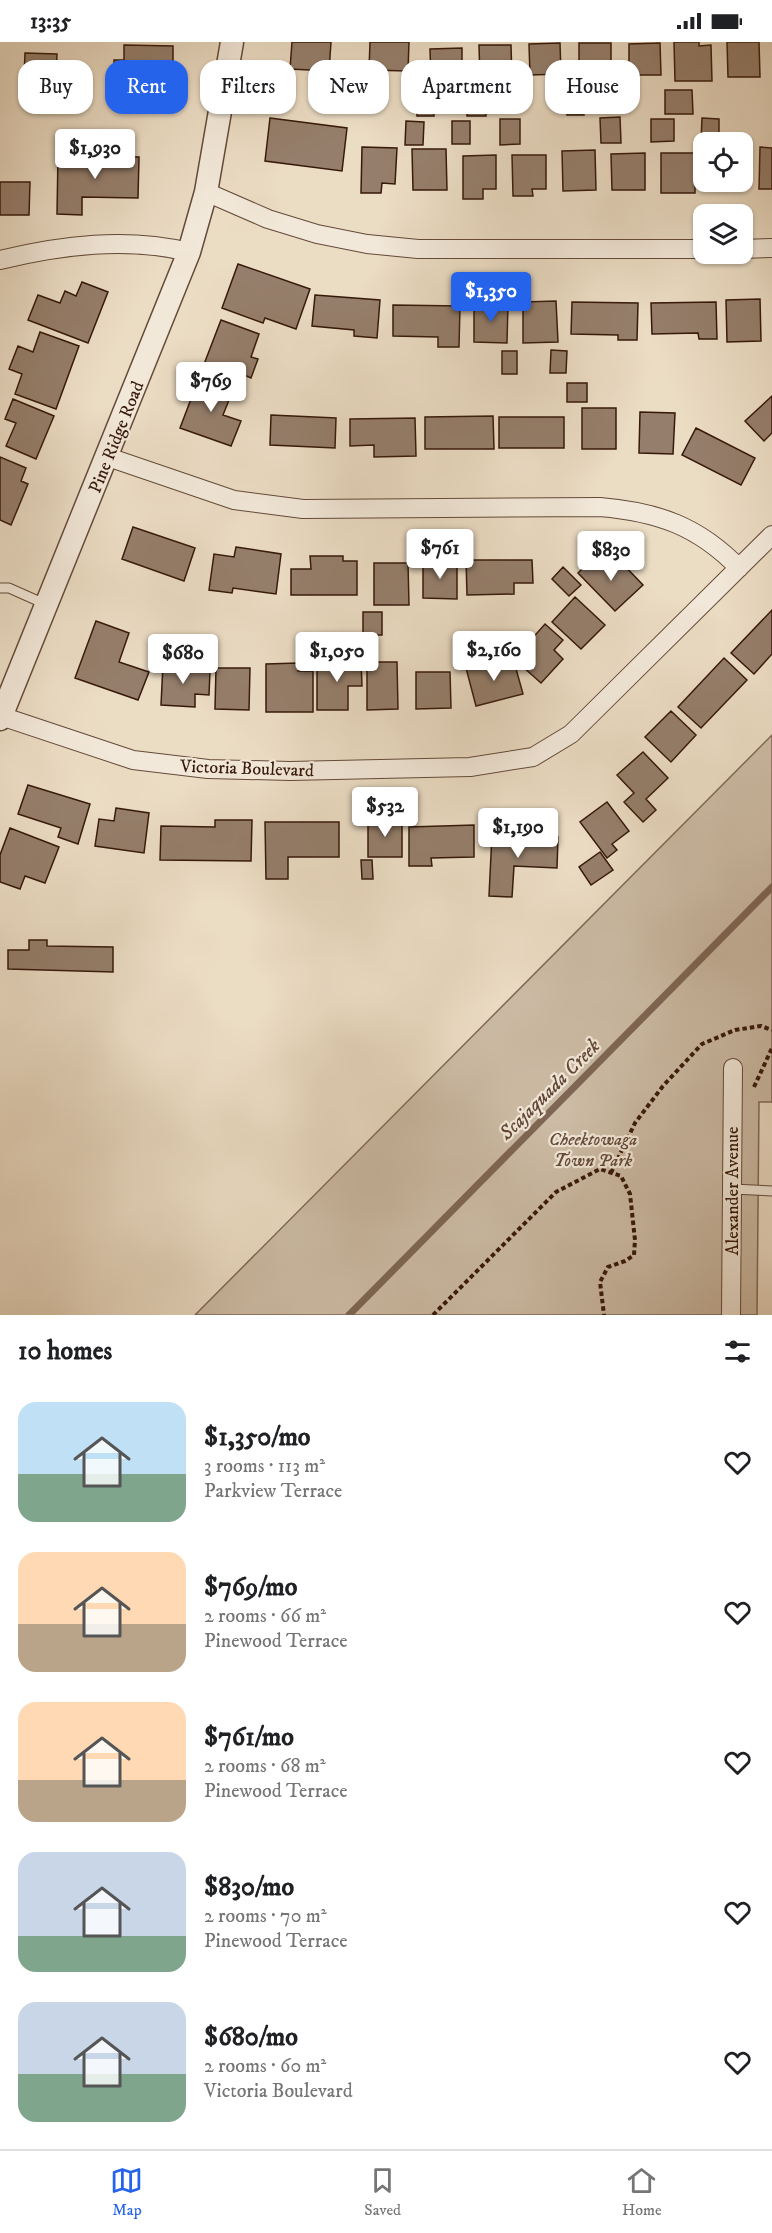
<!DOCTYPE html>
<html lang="en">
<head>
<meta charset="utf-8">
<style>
  :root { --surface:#fff; --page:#f2f2f2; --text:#202124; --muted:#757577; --line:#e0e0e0; --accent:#2563eb }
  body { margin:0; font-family:"IM FELL DW Pica",serif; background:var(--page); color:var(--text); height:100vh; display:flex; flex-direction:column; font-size:22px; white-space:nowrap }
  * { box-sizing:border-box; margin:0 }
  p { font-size:20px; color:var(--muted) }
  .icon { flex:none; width:33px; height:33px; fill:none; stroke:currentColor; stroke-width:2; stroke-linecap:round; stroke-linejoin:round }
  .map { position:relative; height:1273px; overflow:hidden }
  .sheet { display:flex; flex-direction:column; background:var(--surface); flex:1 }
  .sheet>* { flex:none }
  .hud { position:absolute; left:18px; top:18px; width:736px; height:54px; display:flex; gap:12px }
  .buttons { position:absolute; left:693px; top:90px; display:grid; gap:12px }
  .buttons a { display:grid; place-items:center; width:60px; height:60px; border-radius:12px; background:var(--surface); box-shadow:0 2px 4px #0004; font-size:30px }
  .price { position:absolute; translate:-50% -51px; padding:0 14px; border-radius:6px; background:#fff; color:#222; font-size:20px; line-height:39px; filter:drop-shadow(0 2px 3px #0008) }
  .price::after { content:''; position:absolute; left:50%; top:36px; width:18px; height:14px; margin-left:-9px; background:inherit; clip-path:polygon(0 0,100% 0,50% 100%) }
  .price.selected { background:var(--accent); color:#fff }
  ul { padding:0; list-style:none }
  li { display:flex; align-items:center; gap:18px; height:150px; padding:0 18px }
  li span { display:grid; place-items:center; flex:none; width:168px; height:120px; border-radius:18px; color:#555 }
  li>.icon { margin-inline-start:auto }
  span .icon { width:72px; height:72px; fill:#fffc; stroke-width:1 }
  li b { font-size:26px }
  h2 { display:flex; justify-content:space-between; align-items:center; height:72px; padding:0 18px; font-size:26px }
  .tag { padding:0 21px; border-radius:18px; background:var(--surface); box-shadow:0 2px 4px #0004; font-size:21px; line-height:54px }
  .tag.selected { background:var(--accent); color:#fff }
  .status { display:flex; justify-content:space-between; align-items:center; height:42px; padding:0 30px; background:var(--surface); direction:ltr }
  .status svg { height:16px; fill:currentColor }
  .tab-bar { display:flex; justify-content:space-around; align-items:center; height:84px; border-top:2px solid var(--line); background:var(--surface); font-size:16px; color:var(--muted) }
  .tab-bar a { display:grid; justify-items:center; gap:3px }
  .tab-bar .selected { color:var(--accent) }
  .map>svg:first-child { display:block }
</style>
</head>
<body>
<div class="status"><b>13:35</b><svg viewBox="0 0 49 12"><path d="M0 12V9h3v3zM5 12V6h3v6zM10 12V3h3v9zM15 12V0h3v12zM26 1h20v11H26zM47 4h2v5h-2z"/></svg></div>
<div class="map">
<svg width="772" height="1273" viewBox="0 0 772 1273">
  <rect width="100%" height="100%" fill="#ebdcc4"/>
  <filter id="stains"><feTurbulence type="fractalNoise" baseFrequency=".00333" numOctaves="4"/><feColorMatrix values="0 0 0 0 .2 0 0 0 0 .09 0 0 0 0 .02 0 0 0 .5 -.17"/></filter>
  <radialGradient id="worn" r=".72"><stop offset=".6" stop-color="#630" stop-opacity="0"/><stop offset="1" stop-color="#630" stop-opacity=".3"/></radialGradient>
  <!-- green -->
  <path fill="#ccbba5" stroke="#826a58" stroke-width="1.5" d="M772 693V1060H759L757 1273H195Z"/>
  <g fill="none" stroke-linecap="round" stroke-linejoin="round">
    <!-- stream -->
    <path stroke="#7e6654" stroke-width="7" d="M349 1273 772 845"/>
  </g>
  <!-- building -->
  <path fill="#957e6b" stroke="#37190b" stroke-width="1.5" d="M292 0H331L329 29 290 27Z
    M370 0H409L408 29 369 28Z
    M674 0H699V4L711 3 712 39H675Z
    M727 0H759L760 35H728Z
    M560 1 561 32 530 33 529 2Z
    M579 1H611V33H579Z
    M660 1 661 33H629V2Z
    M124 3 173 4V36L114 35V18H124Z
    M479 3H511L512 37H480Z
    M462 6V38L431 39 430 7Z
    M25 11 57 12 56 36 24 35Z
    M566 47H584V73H567Z
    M665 48H692L693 72H665Z
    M416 49H433L434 74H417Z
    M467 50H485L486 74H467Z
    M620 75 621 101H601L600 76Z
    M270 76 347 86 342 129 265 119Z
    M702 76 719 77V99H701Z
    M500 77H520V102L500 103Z
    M651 77H674V99L651 100Z
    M406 79 424 80 423 103H405Z
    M452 79H470V102H452Z
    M362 105 397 106 395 142 382 141 381 151H361Z
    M760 105 772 106V147H759Z
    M412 107H446L447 148H413Z
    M595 108 596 148 563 149 562 109Z
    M742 110H745V147H711V140H742Z
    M645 111V148H612L611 112Z
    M661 111H695V151H661Z
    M58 113 139 115 138 156 82 155V173L57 172Z
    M496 113V147H483V157H463V114Z
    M512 113H546V147H532L533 154H513Z
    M0 140H30L29 173H0Z
    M238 222 310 247 296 287 265 276 263 281 222 266Z
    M82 240 108 250 88 301 28 278 38 253 60 261 65 249 76 254Z
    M315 253 380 258 377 296 354 294V288L312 284Z
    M760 257 761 299 727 300 726 258Z
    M556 259 558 300 523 301V260Z
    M572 260 638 261 637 298H618V293L571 292Z
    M716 260 717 297H699L698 291 652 292 651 261Z
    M474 261H508L507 301 474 300Z
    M393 263 460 264 459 305H438V295L393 294Z
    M221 278 259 292 251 315 258 317 251 336 242 332 238 344 201 330Z
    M40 290 79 304 56 367 15 352 22 332 9 327 18 304 33 310Z
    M551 308 567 309 566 331H550Z
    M502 309H517V332H502Z
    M199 336 233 348 223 373 241 379 231 404 180 386Z
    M567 341H587V360H567Z
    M772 354V391L764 399 745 379Z
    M13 357 54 374 36 417 6 404 16 381 5 377Z
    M582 366H616V407H582Z
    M640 370 675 371 673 412 639 411Z
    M271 373 336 376 335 406 270 403Z
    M493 374 494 407H425V375Z
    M499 375H564V406H499Z
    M415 376 416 414 374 415V403L350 404V377Z
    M696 386 755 416 741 443 682 413Z
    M0 415 26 426 21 439 28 442 11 483 0 478Z
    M133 485 195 506 184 539 122 517Z
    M236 505 281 512 276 552 233 546 232 551 209 548 214 512 234 515Z
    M310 514H343V519H357V553H291V527H311Z
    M595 515 607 529 619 518 643 543 615 569 578 531Z
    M466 518H532L533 541H514V552L467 553Z
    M423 520 457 521V557L423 556Z
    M374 521H408L409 563H374Z
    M563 525 581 543 569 554 552 537Z
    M575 555 605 583 581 607 552 580Z
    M772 568V612L754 632 731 611Z
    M363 570H382V593H363Z
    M96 579 129 591 119 620 149 630 138 658 75 636Z
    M545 582 563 598 554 608 563 617 541 641 514 617Z
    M501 616 504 626 515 623 523 652 476 664 466 626Z
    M724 616 747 638 701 686 678 665Z
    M361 618 362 644H348V668H317V620Z
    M367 620H397L398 667 367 668Z
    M298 621V629H313V670H266V622Z
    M163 622 198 623V629H210L209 653 195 652V665L161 663Z
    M216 626H250L249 668 215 667Z
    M416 630H450L451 666 416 667Z
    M671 669 696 693 671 720 645 695Z
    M643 710 668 736 646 757 656 768 643 780 624 760 634 751 617 733Z
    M28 743 90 762 78 802 58 795 61 786 18 772Z
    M607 760 629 789 612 802 617 808 607 816 580 780Z
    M116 766 149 771 144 811 95 804 99 777 114 779Z
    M215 778H252L251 819 160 818 161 784 215 785Z
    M368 778H402V815H368Z
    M265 780H339V815H288V837H266Z
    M474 783V815L431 816 432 824H409V785Z
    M10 786 59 805 45 841 25 834 20 847 0 840V813Z
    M492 792 558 795 557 826 514 824 512 855 489 854Z
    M600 810 613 828 591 843 579 825Z
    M361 818H372L373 837H362Z
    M29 898H47V904L113 905V930L8 927V908H29Z"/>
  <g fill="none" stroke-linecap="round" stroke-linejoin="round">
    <!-- service casing -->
    <g stroke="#644a39" stroke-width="11">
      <path id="service" d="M0 546H9L45 562
        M732 1147 772 1149"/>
    </g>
    <!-- minor casing -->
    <g stroke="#644a39" stroke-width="20">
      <path id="minor" d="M206 150 268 177 317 192 367 202 418 207H704
        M742 207 772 206
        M0 218C62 203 126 195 189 210
        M108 415 234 458 303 467 600 465C658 470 698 484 739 526
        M1 674 133 718 208 727 290 729 470 725 533 715 571 692 772 493
        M731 1273 733 1026"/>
    </g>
    <!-- tertiary casing -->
    <g stroke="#644a39" stroke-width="25">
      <path id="tertiary" d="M0 677 189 210 206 150 232 0"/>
    </g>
    <!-- path -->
    <path stroke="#37190b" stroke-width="4" stroke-dasharray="4.5 3" stroke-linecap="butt" d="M754 1045 772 1006
      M611 1131 635 1081 663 1044 702 1002 735 988 761 984 772 988
      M433 1273 556 1150 600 1127 621 1134 630 1152 635 1198 634 1213 625 1219 608 1225 600 1240 604 1273"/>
    <!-- service -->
    <use href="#service" stroke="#f2e8d9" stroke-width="9"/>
    <!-- minor -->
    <use href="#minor" stroke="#f2e8d9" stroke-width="18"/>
    <!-- tertiary -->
    <use href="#tertiary" stroke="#f2e8d9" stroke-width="22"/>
  </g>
  <g text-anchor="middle" stroke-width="4.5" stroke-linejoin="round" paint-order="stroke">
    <!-- street labels -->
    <g font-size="18" fill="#37190b" stroke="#f2e8d9">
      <text transform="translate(116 395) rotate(-68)" y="6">Pine Ridge Road</text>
      <text transform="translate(247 726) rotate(2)" y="6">Victoria Boulevard</text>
      <text transform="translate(732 1149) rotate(-90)" y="6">Alexander Avenue</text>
    </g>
    <!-- park labels -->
    <g font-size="18" font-style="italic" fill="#644a39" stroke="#f2e8d9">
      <text x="593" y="1103">Cheektowaga<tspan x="593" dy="21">Town Park</tspan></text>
    </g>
    <!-- water labels -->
    <g font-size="20" font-style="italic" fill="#614636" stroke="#f2e8d9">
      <text transform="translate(549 1047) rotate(-45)" y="7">Scajaquada Creek</text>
    </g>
  </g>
  <rect width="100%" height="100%" filter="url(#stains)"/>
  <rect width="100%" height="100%" fill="url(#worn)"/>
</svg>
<div class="buttons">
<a><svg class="icon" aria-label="locate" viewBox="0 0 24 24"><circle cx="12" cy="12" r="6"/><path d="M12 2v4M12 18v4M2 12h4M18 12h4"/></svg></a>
<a><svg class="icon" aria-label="layers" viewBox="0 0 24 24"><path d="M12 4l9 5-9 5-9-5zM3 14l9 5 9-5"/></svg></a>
</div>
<b class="price" style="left:95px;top:138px">$1,930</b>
<b class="price selected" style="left:491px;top:281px">$1,350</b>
<b class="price" style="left:211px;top:371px">$769</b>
<b class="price" style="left:440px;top:538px">$761</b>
<b class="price" style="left:611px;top:540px">$830</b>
<b class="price" style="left:494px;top:640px">$2,160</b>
<b class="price" style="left:337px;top:641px">$1,050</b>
<b class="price" style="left:183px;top:643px">$680</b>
<b class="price" style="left:385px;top:796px">$532</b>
<b class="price" style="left:518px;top:817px">$1,190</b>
<div class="hud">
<a class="tag">Buy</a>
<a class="tag selected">Rent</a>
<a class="tag">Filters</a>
<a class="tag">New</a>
<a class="tag">Apartment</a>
<a class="tag">House</a>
</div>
</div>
<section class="sheet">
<h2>10 homes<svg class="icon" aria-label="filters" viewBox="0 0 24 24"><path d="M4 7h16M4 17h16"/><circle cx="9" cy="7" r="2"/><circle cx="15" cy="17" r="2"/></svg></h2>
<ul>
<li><span style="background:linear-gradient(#bfe0f5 60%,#7fa58c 0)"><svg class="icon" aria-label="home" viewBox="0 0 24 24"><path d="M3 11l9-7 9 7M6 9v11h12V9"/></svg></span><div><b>$1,350/mo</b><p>3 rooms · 113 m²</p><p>Parkview Terrace</p></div><svg class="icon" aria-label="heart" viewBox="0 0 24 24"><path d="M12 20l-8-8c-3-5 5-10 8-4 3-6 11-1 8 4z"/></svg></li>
<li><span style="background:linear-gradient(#ffd9b3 60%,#b9a48a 0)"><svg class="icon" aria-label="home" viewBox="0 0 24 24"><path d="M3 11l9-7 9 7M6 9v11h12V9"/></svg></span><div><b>$769/mo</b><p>2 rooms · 66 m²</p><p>Pinewood Terrace</p></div><svg class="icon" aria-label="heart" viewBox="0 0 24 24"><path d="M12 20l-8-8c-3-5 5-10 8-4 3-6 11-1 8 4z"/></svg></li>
<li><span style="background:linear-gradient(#ffd9b3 65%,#b9a48a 0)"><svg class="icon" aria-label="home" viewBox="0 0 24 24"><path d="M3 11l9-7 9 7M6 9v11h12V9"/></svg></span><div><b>$761/mo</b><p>2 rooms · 68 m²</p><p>Pinewood Terrace</p></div><svg class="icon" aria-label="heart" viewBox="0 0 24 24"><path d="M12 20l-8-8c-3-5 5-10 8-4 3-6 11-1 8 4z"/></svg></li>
<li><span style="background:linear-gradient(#c9d6e8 70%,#7fa58c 0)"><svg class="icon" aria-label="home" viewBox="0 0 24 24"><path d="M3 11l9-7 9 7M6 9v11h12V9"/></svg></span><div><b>$830/mo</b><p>2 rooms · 70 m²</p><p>Pinewood Terrace</p></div><svg class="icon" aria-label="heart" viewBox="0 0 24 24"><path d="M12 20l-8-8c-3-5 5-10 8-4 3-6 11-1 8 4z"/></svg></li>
<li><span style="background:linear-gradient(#c9d6e8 60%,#7fa58c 0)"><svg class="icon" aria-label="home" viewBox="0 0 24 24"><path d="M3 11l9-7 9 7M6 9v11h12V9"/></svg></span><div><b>$680/mo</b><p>2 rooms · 60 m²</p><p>Victoria Boulevard</p></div><svg class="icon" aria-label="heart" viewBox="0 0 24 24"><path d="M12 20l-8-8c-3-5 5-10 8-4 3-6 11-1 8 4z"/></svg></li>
</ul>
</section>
<nav class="tab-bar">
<a class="selected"><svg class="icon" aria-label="map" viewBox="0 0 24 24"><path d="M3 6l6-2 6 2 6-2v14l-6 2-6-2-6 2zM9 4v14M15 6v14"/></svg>Map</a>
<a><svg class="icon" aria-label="saved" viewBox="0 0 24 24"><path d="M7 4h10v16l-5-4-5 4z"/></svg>Saved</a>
<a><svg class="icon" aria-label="home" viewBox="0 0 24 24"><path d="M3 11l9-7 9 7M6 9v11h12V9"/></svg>Home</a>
</nav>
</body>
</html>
